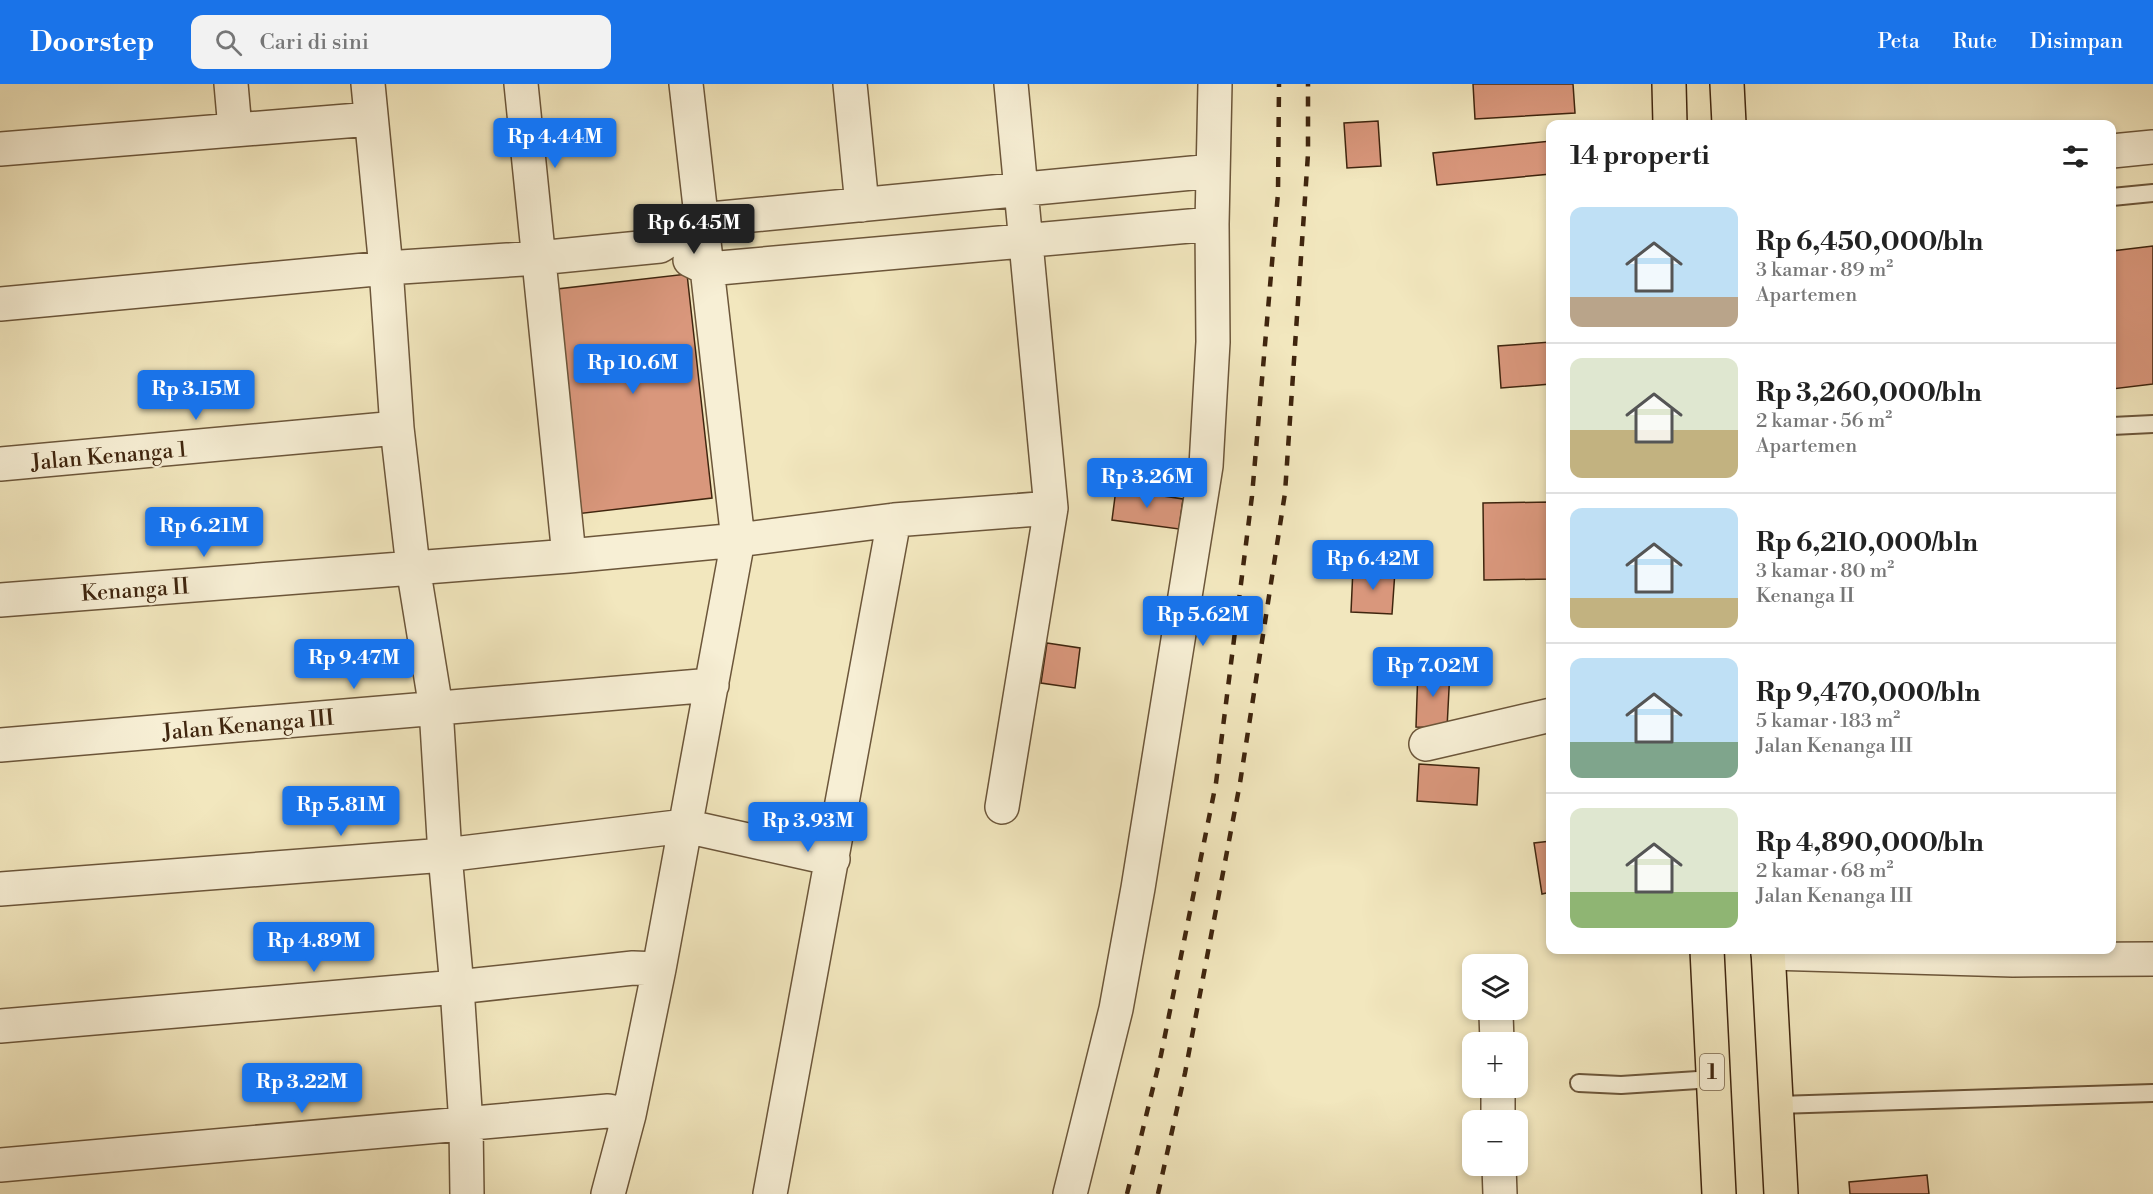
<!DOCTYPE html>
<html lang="id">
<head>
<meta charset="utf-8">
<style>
  :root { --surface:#fff; --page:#f2f2f2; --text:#222; --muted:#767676; --line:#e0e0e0; --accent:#1a73e8 }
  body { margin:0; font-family:"Libre Bodoni",serif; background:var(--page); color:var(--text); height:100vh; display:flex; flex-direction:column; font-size:22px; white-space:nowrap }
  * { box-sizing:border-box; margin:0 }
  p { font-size:20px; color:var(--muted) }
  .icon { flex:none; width:33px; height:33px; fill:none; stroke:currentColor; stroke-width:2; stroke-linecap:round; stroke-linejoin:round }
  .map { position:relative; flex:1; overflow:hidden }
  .details { position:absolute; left:1546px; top:36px; width:570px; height:834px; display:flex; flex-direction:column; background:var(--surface); border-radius:12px; box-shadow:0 3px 9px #0003 }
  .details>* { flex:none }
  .buttons { position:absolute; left:1462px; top:870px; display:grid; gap:12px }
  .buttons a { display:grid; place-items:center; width:66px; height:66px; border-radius:12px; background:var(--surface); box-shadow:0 3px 9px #0003; font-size:30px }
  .price { position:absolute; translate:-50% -51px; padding:0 14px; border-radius:6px; background:var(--accent); color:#fff; font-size:20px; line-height:39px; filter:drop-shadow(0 2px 3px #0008) }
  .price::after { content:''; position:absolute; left:50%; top:36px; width:18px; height:14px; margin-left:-9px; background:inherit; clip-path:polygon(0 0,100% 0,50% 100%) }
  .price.selected { background:#222; color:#fff }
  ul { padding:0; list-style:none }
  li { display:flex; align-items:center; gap:18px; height:150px; padding:0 24px }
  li+li { border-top:2px solid var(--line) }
  li span { display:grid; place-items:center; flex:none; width:168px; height:120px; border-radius:12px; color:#555 }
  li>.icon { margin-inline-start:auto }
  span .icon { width:72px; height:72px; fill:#fffc; stroke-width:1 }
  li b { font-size:26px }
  h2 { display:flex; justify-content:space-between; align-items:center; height:72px; padding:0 24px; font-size:26px }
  header { display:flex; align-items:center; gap:36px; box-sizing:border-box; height:84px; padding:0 30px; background:var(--accent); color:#fff }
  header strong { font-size:28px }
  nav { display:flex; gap:33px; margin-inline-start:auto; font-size:21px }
  .search { width:420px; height:54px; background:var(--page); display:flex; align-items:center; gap:15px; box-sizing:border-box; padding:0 21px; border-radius:12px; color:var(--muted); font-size:22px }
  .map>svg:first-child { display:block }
</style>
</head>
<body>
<header>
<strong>Doorstep</strong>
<div class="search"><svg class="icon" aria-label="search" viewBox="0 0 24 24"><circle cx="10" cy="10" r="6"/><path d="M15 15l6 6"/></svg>Cari di sini</div>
<nav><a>Peta</a><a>Rute</a><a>Disimpan</a></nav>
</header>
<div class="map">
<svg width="2153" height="1110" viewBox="0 0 2153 1110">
  <rect width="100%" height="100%" fill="#f2e7be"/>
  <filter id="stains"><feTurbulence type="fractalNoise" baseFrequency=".00333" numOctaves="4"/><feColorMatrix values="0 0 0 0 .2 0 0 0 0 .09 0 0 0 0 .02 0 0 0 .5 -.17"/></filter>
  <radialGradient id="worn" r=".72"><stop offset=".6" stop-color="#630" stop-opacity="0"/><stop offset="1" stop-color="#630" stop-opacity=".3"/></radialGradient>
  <!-- building -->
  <path fill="#d9977c" stroke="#3f250e" stroke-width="1.5" d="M1473 0H1573L1575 29 1475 35Z
    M1378 37 1381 82 1347 84 1344 39Z
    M1551 57V90L1437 101 1433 69Z
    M2153 162V300L2112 305V167Z
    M687 190 712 414 576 430 557 205Z
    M1551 258V300L1501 304 1498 262Z
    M1116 405 1183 415 1179 445 1112 436Z
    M1551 418V495L1484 496 1483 419Z
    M1353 484 1395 487 1392 530 1351 528Z
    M1047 559 1080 564 1075 604 1041 599Z
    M1418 584 1450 586 1447 644 1416 643Z
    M1419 680 1479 684 1477 721 1417 717Z
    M1551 757V808L1542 810 1534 759Z
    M1927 1091 1929 1110H1850L1849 1098Z"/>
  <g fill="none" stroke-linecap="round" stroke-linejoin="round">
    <!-- service casing -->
    <g stroke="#6c563a" stroke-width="20">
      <path id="service" d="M2112 113 2153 109
        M2112 342 2153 340
        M1579 999 1621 1001 1713 995
        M1777 1021 2153 1009"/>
    </g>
    <!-- minor casing -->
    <g stroke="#6c563a" stroke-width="36">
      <path id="minor" d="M231 0 235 45
        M368 0 386 184 397 344 413 483 436 624 445 771 457 903 466 1041 467 1110
        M521 0 569 472
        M850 0 862 121
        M0 65 371 35
        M2112 67 2153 63
        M690 176 708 185 1212 140
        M0 220 386 184 538 174 660 162 700 136 1213 87
        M0 380 397 344
        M0 516 569 472 738 456 894 436 1051 424
        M1426 660 1551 631
        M0 661 712 601
        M1002 723 1051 424 1011 0
        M0 805 445 771 685 742 833 775
        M1768 869 2013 876 2153 875
        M1496 930 1497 958
        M0 942 457 903 633 884 659 885
        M1498 1004V1036
        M0 1081 608 1027 629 1031
        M1499 1082 1500 1110
        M608 1110 629 1031 659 885 738 456 686 0
        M770 1110 894 436
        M1070 1110 1116 925 1138 804 1206 382 1213 258 1212 140 1215 0"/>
    </g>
    <!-- trunk casing -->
    <g stroke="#3f250e" stroke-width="36">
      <path id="trunk" d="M1669 0 1670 40
        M1727 0 1729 40
        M1707 866 1719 1110
        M1768 866 1781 1110"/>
    </g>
    <!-- service -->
    <use href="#service" stroke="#f7efd5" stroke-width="16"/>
    <!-- minor -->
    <use href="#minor" stroke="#f7efd5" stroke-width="33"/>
    <!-- trunk -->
    <use href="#trunk" stroke="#f2e7be" stroke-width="33"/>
    <!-- rail -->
    <path stroke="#3f250e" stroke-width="4.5" stroke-dasharray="10 10" stroke-linecap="butt" d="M1127 1110 1161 971 1216 699 1252 412 1278 109 1279 0
      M1158 1110 1185 989 1240 699 1285 409 1308 70V0"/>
  </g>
  <g text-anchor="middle" stroke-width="4.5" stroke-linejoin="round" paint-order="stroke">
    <!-- shield labels -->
    <rect fill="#f7efd5" stroke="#76624a" stroke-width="1.5" x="1700" y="970" width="24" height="36" rx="4.5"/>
    <g font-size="21" font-weight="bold" fill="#3f250e">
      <text x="1712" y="995">1</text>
    </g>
    <!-- street labels -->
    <g font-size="22" fill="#3f250e" stroke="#f7efd5">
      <text transform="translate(109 371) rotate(-5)" y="8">Jalan Kenanga 1</text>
      <text transform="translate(135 505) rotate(-4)" y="8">Kenanga II</text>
      <text transform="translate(248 640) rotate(-5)" y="8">Jalan Kenanga III</text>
    </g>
  </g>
  <rect width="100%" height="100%" filter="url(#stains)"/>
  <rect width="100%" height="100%" fill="url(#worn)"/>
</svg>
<div class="buttons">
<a><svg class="icon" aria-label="layers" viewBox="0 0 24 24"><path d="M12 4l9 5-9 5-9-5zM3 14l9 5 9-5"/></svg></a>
<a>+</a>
<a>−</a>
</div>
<b class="price" style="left:555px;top:85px">Rp 4.44M</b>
<b class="price selected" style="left:694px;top:171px">Rp 6.45M</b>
<b class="price" style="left:633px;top:311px">Rp 10.6M</b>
<b class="price" style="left:196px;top:337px">Rp 3.15M</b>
<b class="price" style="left:1147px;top:425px">Rp 3.26M</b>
<b class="price" style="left:204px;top:474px">Rp 6.21M</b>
<b class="price" style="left:1373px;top:507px">Rp 6.42M</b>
<b class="price" style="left:1203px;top:563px">Rp 5.62M</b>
<b class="price" style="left:354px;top:606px">Rp 9.47M</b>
<b class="price" style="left:1433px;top:614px">Rp 7.02M</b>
<b class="price" style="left:341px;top:753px">Rp 5.81M</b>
<b class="price" style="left:808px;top:769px">Rp 3.93M</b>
<b class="price" style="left:314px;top:889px">Rp 4.89M</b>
<b class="price" style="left:302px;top:1030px">Rp 3.22M</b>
<section class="details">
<h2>14 properti<svg class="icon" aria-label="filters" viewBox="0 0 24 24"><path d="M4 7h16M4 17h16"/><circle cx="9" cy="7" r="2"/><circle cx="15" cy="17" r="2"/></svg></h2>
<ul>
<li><span style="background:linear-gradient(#bfe0f5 75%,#b9a48a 0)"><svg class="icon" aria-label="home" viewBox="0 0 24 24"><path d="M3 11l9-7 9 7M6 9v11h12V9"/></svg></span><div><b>Rp 6,450,000/bln</b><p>3 kamar · 89 m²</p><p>Apartemen</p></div></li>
<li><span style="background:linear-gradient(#dfe7d0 60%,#c2b280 0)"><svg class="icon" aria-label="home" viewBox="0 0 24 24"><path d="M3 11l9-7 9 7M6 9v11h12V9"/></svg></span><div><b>Rp 3,260,000/bln</b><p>2 kamar · 56 m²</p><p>Apartemen</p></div></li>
<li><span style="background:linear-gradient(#bfe0f5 75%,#c2b280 0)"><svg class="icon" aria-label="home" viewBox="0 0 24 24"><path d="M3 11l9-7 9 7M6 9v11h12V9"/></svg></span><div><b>Rp 6,210,000/bln</b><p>3 kamar · 80 m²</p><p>Kenanga II</p></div></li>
<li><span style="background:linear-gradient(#bfe0f5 70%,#7fa58c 0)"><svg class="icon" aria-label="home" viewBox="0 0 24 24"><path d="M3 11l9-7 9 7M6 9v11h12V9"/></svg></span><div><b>Rp 9,470,000/bln</b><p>5 kamar · 183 m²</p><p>Jalan Kenanga III</p></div></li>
<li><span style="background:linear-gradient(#dfe7d0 70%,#8fb573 0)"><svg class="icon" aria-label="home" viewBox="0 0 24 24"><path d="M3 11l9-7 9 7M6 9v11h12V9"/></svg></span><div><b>Rp 4,890,000/bln</b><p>2 kamar · 68 m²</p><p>Jalan Kenanga III</p></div></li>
</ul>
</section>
</div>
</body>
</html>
